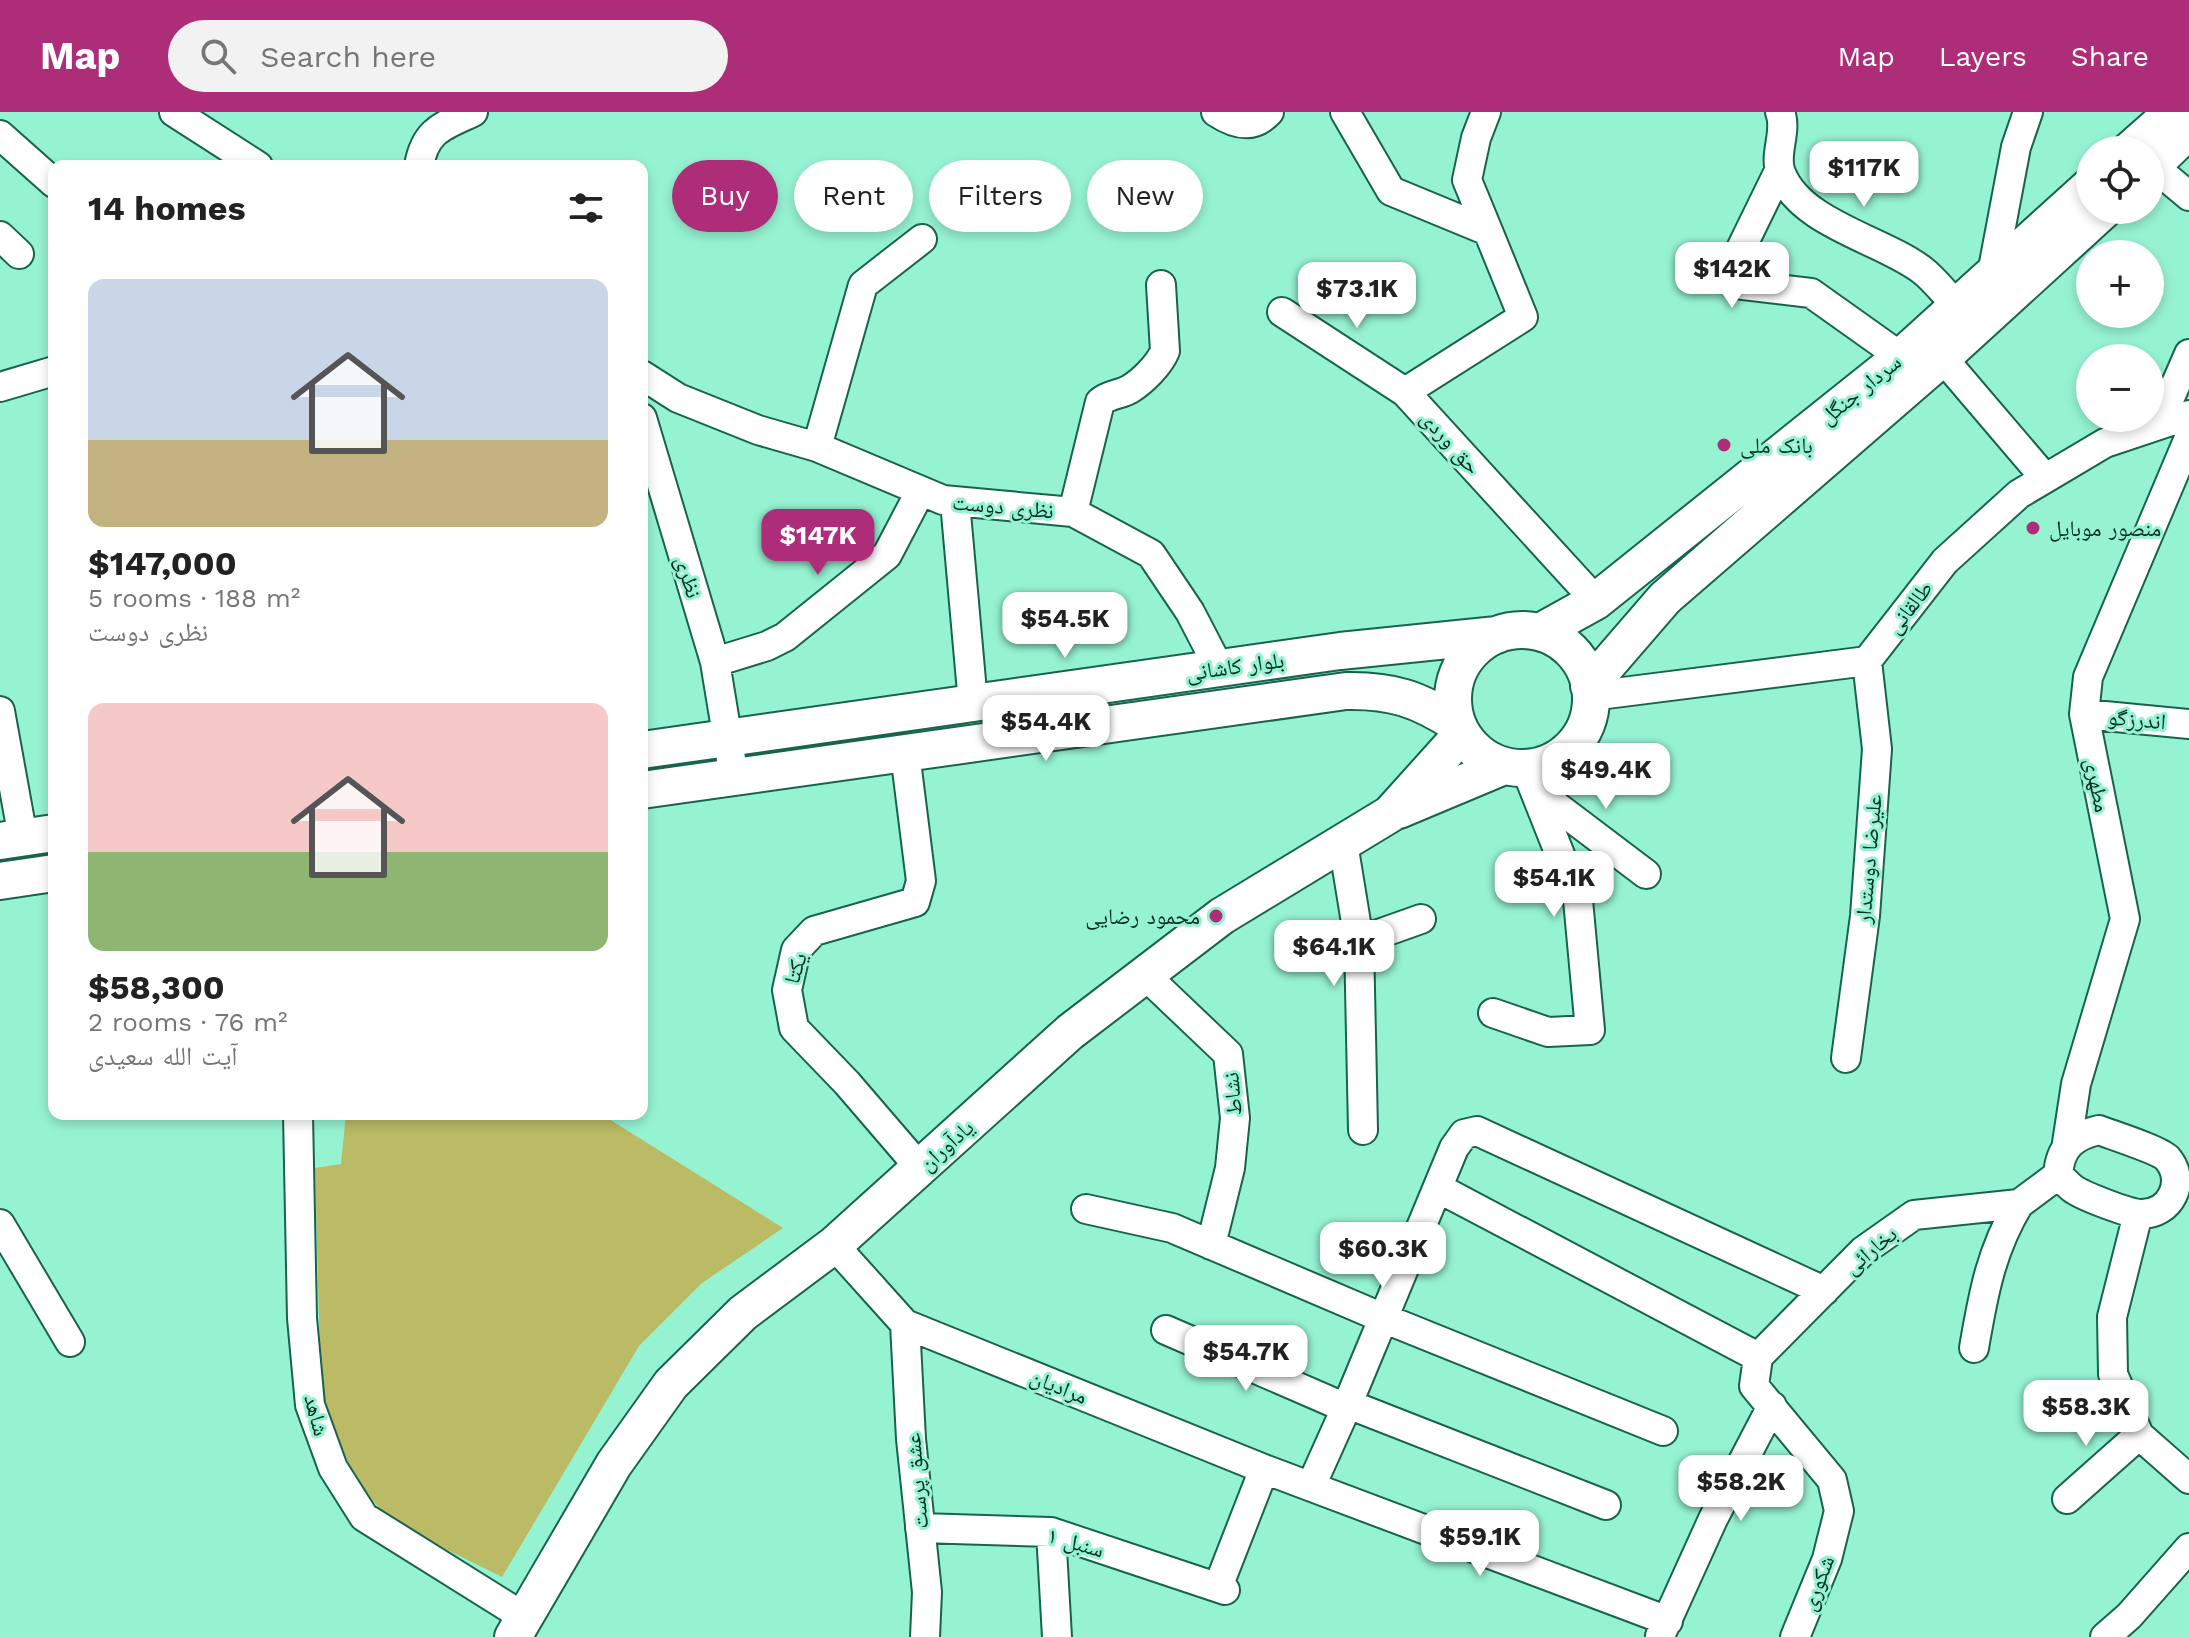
<!DOCTYPE html>
<html lang="en">
<head>
<meta charset="utf-8">
<style>
  :root { --surface:#fff; --page:#f2f2f2; --text:#222; --muted:#767676; --accent:#ae2d79 }
  body { margin:0; font-family:"Work Sans","Noto Naskh Arabic",sans-serif; background:var(--page); color:var(--text); height:100vh; display:flex; flex-direction:column; font-size:30px; white-space:nowrap }
  * { box-sizing:border-box; margin:0 }
  p { font-size:26px; color:var(--muted) }
  .icon { flex:none; width:44px; height:44px; fill:none; stroke:currentColor; stroke-width:2; stroke-linecap:round; stroke-linejoin:round }
  .map { position:relative; flex:1; overflow:hidden }
  .drawer { position:absolute; left:48px; top:48px; width:600px; height:960px; display:flex; flex-direction:column; background:var(--surface); border-radius:16px; box-shadow:0 4px 12px #0003 }
  .drawer>* { flex:none }
  .hud { position:absolute; left:672px; top:48px; width:760px; height:72px; display:flex; gap:16px }
  .fabs { position:absolute; left:2076px; top:24px; display:grid; gap:16px }
  .fabs a { display:grid; place-items:center; width:88px; height:88px; border-radius:50%; background:var(--surface); box-shadow:0 4px 12px #0003; font-size:40px }
  .price { position:absolute; translate:-50% -68px; padding:0 18px; border-radius:16px; background:#fff; color:#222; font-size:26px; line-height:52px; filter:drop-shadow(0 2px 4px #0008) }
  .price::after { content:''; position:absolute; left:50%; top:48px; width:24px; height:18px; margin-left:-12px; background:inherit; clip-path:polygon(0 0,100% 0,50% 100%) }
  .price.active { background:var(--accent); color:#fff }
  ul { padding:0; list-style:none }
  li { display:grid; align-content:center; gap:16px; height:424px; padding:0 40px }
  li span { display:grid; place-items:center; height:248px; border-radius:16px; color:#555 }
  li>.icon { margin-inline-start:auto }
  span .icon { width:144px; height:144px; fill:#fffc; stroke-width:1 }
  li b { font-size:34px }
  h2 { display:flex; justify-content:space-between; align-items:center; height:96px; padding:0 40px; font-size:34px }
  .pill { padding:0 28px; border-radius:36px; background:var(--surface); box-shadow:0 4px 12px #0003; font-size:28px; line-height:72px }
  .pill.active { background:var(--accent); color:#fff }
  header { display:flex; align-items:center; gap:48px; box-sizing:border-box; height:112px; padding:0 40px; background:var(--accent); color:#fff }
  header strong { font-size:38px }
  nav { display:flex; gap:44px; margin-inline-start:auto; font-size:28px }
  .search { width:560px; height:72px; background:var(--page); display:flex; align-items:center; gap:20px; box-sizing:border-box; padding:0 28px; border-radius:44px; color:var(--muted); font-size:30px }
  .map>svg:first-child { display:block }
</style>
</head>
<body>
<header>
<strong>Map</strong>
<div class="search"><svg class="icon" aria-label="search" viewBox="0 0 24 24"><circle cx="10" cy="10" r="6"/><path d="M15 15l6 6"/></svg>Search here</div>
<nav><a>Map</a><a>Layers</a><a>Share</a></nav>
</header>
<div class="map">
<svg width="2189" height="1525" viewBox="0 0 2189 1525">
  <rect width="100%" height="100%" fill="#96f3d2"/>
  <!-- green -->
  <path fill="#babb64" d="M346 1002H601L783 1116 702 1171 639 1234 502 1465 393 1411 356 1370 321 1280 315 1056 341 1052Z"/>
  <g fill="none" stroke-linecap="round" stroke-linejoin="round">
    <!-- minor casing -->
    <g stroke="#17634e" stroke-width="32">
      <path id="minor" d="M174 0 258 54
        M1216 0C1234 12 1252 18 1269 0
        M1345 0 1391 79 1488 119 1523 205 1405 280
        M1486 0 1476 26 1467 68 1488 119
        M1780 0C1788 19 1773 43 1781 61 1801 112 1881 127 1922 158 1935 168 1945 182 1957 194
        M0 23 54 71
        M419 54C425 18 443 14 473 0
        M2153 54 2189 84
        M1779 59 1735 149 1731 164 1735 172 1811 181 1901 245
        M0 124 19 142
        M1992 162 2016 35 2028 0
        M1282 200 1405 280 1596 489
        M1929 230 2045 366
        M642 263 678 286 758 318 817 335 943 388 1073 400 1151 442 1190 500 1219 556
        M0 275 54 259
        M642 306 715 550 734 665
        M2158 313 2189 242
        M817 335 863 173 922 127
        M955 390 973 591
        M1073 400 1100 290C1109 282 1120 283 1130 277 1143 269 1159 253 1165 239L1161 173
        M715 550 767 534 785 525 887 443 920 380
        M1591 584 1867 549 1945 449 2019 382 2105 331 2189 303
        M0 599 23 726
        M2084 602 2189 612
        M905 641 921 769 915 790 814 819 796 838 787 878 794 916 847 971 920 1056
        M1535 678 1646 762
        M1343 731 1359 829 1363 1018
        M1359 829 1421 807
        M1145 863 1228 942 1235 1006 1230 1056 1211 1133
        M1493 901 1548 920 1590 918 1578 788 1526 657
        M1846 946 1865 804 1877 637 1867 549
        M298 1002 302 1206 310 1293 333 1356 364 1405 524 1505
        M2099 1018C2112 1023 2159 1038 2167 1046 2187 1069 2171 1103 2140 1102 2128 1101 2082 1084 2072 1076 2067 1072 2063 1067 2058 1063 2060 1035 2073 1024 2099 1018Z
        M2067 1031 2076 972 2125 807 2084 602 2088 565 2189 326
        M1438 1076 1758 1245
        M1086 1097 1172 1116 1383 1206 1663 1319
        M2138 1102 2112 1205 2113 1262 2139 1323 2189 1367
        M0 1112 70 1230
        M834 1133 905 1212 1264 1357 1668 1509
        M905 1212 911 1327 927 1480 925 1525
        M1166 1218 1346 1296
        M1974 1236C1983 1183 1991 1138 2019 1092
        M1348 1292 1606 1393
        M1311 1374 1346 1296 1454 1036 1464 1022 1477 1019 1824 1179
        M2067 1387 2139 1323
        M920 1416 1051 1420 1225 1478
        M1051 1420 1057 1525
        M1218 1475 1264 1357
        M1660 1524 1713 1407 1772 1294
        M1795 1525 1827 1447 1839 1399 1832 1368 1754 1274 1758 1245 1863 1139 1914 1103 2019 1092 2058 1063
        M2105 1525 2129 1504 2189 1436"/>
    </g>
    <!-- major casing -->
    <g stroke="#17634e" stroke-width="40">
      <path id="major" d="M2130 38 2173 0
        M2150 56 2189 18
        M1453 587a69 69 0 1 1 138 0a69 69 0 1 1-138 0Z
        M1540 520 1596 489 1901 245 2090 74
        M1589 574 1665 486 1942 246 2104 98
        M642 638 1340 539 1497 523
        M642 678 1346 579C1392 578 1418 587 1457 612
        M1399 698 1504 654
        M0 729 54 721
        M0 769 54 761
        M513 1525 614 1352 671 1272 743 1201 834 1133 1070 920 1222 804 1390 702 1462 622"/>
    </g>
    <!-- minor -->
    <use href="#minor" stroke="#fff" stroke-width="28"/>
    <!-- major -->
    <use href="#major" stroke="#fff" stroke-width="36"/>
  </g>
  <!-- markers -->
  <g fill="#ae2d79" stroke="#96f3d2" stroke-width="3">
    <circle cx="1724" cy="333" r="8"/>
    <circle cx="2033" cy="416" r="8"/>
    <circle cx="1216" cy="804" r="8"/>
  </g>
  <g text-anchor="middle" stroke-width="6" stroke-linejoin="round" paint-order="stroke">
    <!-- street labels -->
    <g font-size="22" fill="#032d21" stroke="#96f3d2">
      <text transform="translate(1860 277) rotate(-39)" y="8">سردار جنگل</text>
      <text transform="translate(1451 330) rotate(48)" y="8">حق وردی</text>
      <text transform="translate(1003 394) rotate(5)" y="8">نظری دوست</text>
      <text transform="translate(689 465) rotate(73)" y="8">نظری</text>
      <text transform="translate(1909 495) rotate(-52)" y="8">طالقانی</text>
      <text transform="translate(1235 554) rotate(-8)" y="8">بلوار کاشانی</text>
      <text transform="translate(2137 607) rotate(5)" y="8">اندرزگو</text>
      <text transform="translate(2098 673) rotate(79)" y="8">مطهری</text>
      <text transform="translate(1868 747) rotate(-85)" y="8">علیرضا دوستدار</text>
      <text transform="translate(795 856) rotate(-73)" y="8">یکتا</text>
      <text transform="translate(1232 982) rotate(-95)" y="8">نشاط</text>
      <text transform="translate(946 1033) rotate(-42)" y="8">یادآوران</text>
      <text transform="translate(1870 1138) rotate(-40)" y="8">بخارائی</text>
      <text transform="translate(1059 1274) rotate(22)" y="8">مرادیان</text>
      <text transform="translate(317 1303) rotate(75)" y="8">شاهد</text>
      <text transform="translate(916 1369) rotate(-95)" y="8">عشق پرست</text>
      <text transform="translate(1076 1430) rotate(16)" y="8">سنبل ۱</text>
      <text transform="translate(1817 1471) rotate(-69)" y="8">شکوری</text>
    </g>
    <!-- poi labels -->
    <g font-size="22" fill="#032d21" stroke="#96f3d2" text-anchor="start">
      <text x="1740" y="341">بانک ملی</text>
      <text x="2049" y="424">منصور موبایل</text>
      <text x="1200" y="812" text-anchor="end">محمود رضایی</text>
    </g>
  </g>
</svg>
<div class="fabs">
<a><svg class="icon" aria-label="locate" viewBox="0 0 24 24"><circle cx="12" cy="12" r="6"/><path d="M12 2v4M12 18v4M2 12h4M18 12h4"/></svg></a>
<a>+</a>
<a>−</a>
</div>
<b class="price" style="left:1864px;top:97px">$117K</b>
<b class="price" style="left:1732px;top:198px">$142K</b>
<b class="price" style="left:1357px;top:218px">$73.1K</b>
<b class="price active" style="left:818px;top:465px">$147K</b>
<b class="price" style="left:1065px;top:548px">$54.5K</b>
<b class="price" style="left:1046px;top:651px">$54.4K</b>
<b class="price" style="left:1606px;top:699px">$49.4K</b>
<b class="price" style="left:1554px;top:807px">$54.1K</b>
<b class="price" style="left:1334px;top:876px">$64.1K</b>
<b class="price" style="left:1383px;top:1178px">$60.3K</b>
<b class="price" style="left:1246px;top:1281px">$54.7K</b>
<b class="price" style="left:2086px;top:1336px">$58.3K</b>
<b class="price" style="left:1741px;top:1411px">$58.2K</b>
<b class="price" style="left:1480px;top:1466px">$59.1K</b>
<div class="hud">
<a class="pill active">Buy</a>
<a class="pill">Rent</a>
<a class="pill">Filters</a>
<a class="pill">New</a>
</div>
<section class="drawer">
<h2>14 homes<svg class="icon" aria-label="filters" viewBox="0 0 24 24"><path d="M4 7h16M4 17h16"/><circle cx="9" cy="7" r="2"/><circle cx="15" cy="17" r="2"/></svg></h2>
<ul>
<li><span style="background:linear-gradient(#c9d6e8 65%,#c2b280 0)"><svg class="icon" aria-label="home" viewBox="0 0 24 24"><path d="M3 11l9-7 9 7M6 9v11h12V9"/></svg></span><div><b>$147,000</b><p>5 rooms · 188 m²</p><p>نظری دوست</p></div></li>
<li><span style="background:linear-gradient(#f6c9c9 60%,#8fb573 0)"><svg class="icon" aria-label="home" viewBox="0 0 24 24"><path d="M3 11l9-7 9 7M6 9v11h12V9"/></svg></span><div><b>$58,300</b><p>2 rooms · 76 m²</p><p>آیت الله سعیدی</p></div></li>
</ul>
</section>
</div>
</body>
</html>
